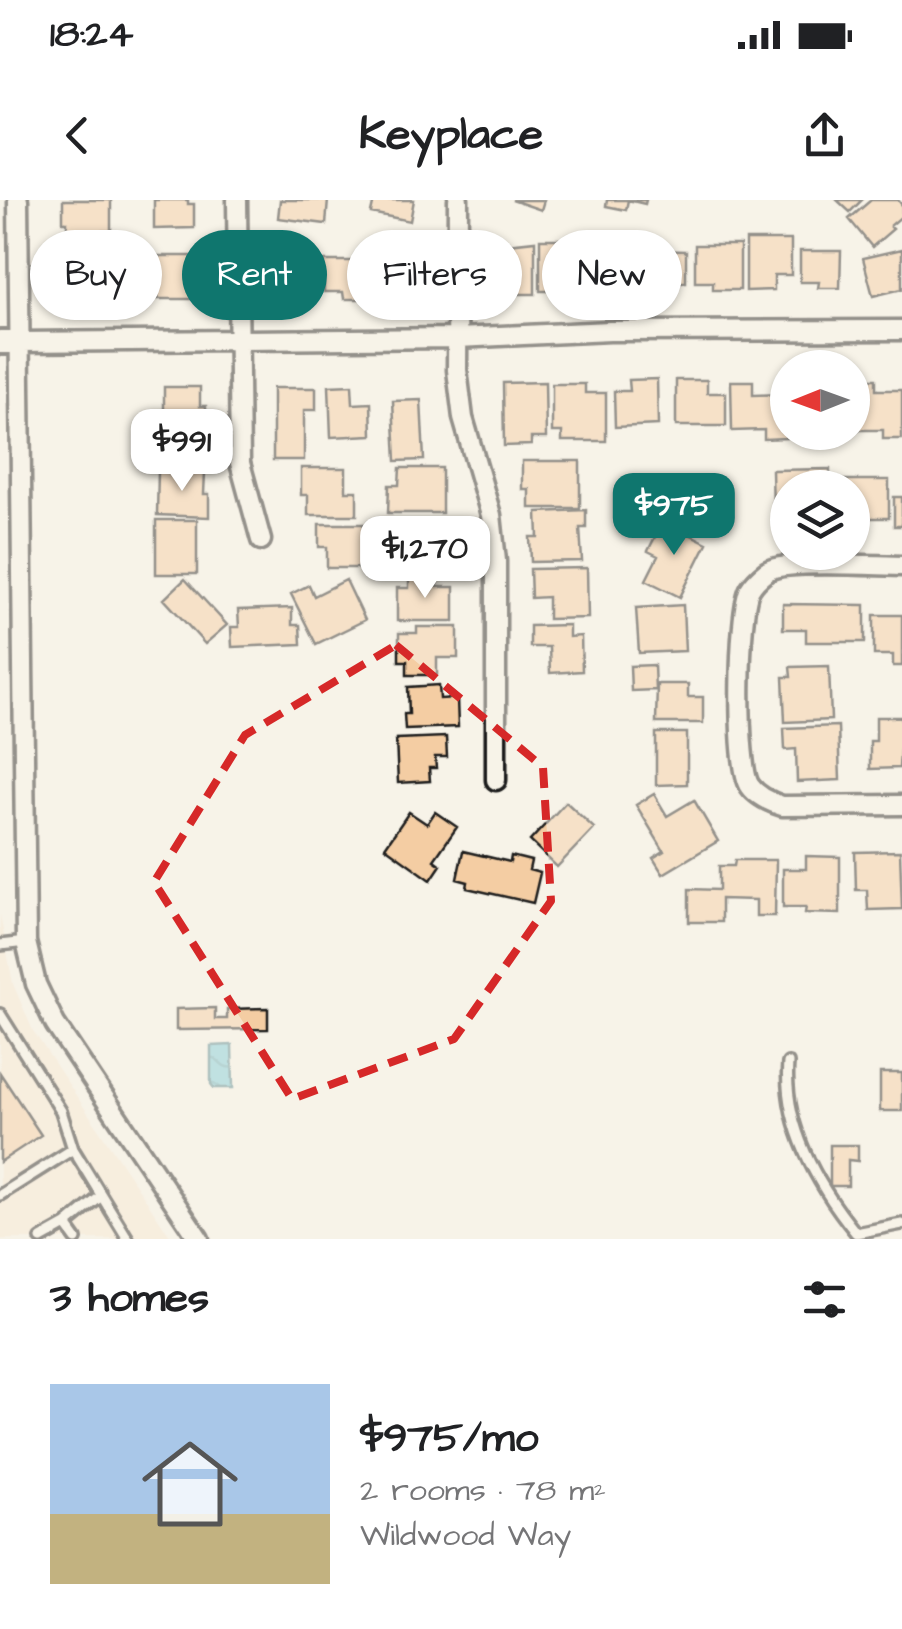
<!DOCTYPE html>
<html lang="en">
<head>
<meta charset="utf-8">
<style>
  :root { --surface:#fff; --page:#f2f2f2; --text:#202124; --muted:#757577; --line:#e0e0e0; --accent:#0f766e }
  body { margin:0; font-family:"Architects Daughter",sans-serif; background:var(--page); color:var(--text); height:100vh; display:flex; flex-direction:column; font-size:38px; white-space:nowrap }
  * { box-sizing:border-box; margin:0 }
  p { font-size:32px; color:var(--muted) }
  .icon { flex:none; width:55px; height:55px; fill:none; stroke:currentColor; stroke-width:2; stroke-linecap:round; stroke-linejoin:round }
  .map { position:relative; height:1039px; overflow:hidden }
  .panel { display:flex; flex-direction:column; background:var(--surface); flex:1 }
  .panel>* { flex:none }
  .guide { position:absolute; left:30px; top:30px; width:842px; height:90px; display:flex; gap:20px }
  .needle { width:65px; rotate:269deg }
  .buttons { position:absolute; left:770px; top:150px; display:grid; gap:20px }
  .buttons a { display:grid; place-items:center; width:100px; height:100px; border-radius:50%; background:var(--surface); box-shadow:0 2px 8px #0004; font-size:50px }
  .price { position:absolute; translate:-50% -85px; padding:0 22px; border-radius:20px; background:#fff; color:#222; font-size:32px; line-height:65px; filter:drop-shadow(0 2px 5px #0008) }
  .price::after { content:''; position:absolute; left:50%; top:60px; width:30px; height:22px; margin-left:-15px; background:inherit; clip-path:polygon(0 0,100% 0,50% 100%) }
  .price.current { background:var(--accent); color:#fff }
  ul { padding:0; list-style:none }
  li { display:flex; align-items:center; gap:30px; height:250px; padding:0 50px }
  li+li { border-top:2px solid var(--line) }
  li span { display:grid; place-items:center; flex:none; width:280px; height:200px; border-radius:0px; color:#555 }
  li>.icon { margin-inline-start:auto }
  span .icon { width:120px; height:120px; fill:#fffc; stroke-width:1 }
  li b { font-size:42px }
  h2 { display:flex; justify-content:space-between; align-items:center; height:120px; padding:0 50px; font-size:42px }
  .pill { padding:0 35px; border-radius:45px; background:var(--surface); box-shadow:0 2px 8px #0004; font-size:35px; line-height:90px }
  .pill.current { background:var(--accent); color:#fff }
  .status { display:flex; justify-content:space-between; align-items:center; height:70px; padding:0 50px; background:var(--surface); direction:ltr }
  .status svg { height:28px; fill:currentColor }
  header { display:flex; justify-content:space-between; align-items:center; height:130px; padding:0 50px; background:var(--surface); font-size:45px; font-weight:800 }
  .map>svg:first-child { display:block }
</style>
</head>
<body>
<div class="status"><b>18:24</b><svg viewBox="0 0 49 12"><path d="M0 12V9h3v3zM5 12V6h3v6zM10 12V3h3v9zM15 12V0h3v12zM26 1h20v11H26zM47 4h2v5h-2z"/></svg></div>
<header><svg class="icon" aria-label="back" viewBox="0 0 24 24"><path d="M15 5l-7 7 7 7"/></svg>Keyplace<svg class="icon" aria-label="share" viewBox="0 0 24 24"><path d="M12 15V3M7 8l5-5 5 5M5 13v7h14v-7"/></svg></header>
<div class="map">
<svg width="902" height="1039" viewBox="0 0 902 1039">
  <defs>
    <pattern id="water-waves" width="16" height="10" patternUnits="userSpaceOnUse" patternTransform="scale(2.5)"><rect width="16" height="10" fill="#7dccda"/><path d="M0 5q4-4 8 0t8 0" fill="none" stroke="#6bafba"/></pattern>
  </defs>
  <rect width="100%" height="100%" fill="#f7f3e8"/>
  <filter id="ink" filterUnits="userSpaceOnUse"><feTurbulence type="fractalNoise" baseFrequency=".01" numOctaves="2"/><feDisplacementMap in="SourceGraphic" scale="20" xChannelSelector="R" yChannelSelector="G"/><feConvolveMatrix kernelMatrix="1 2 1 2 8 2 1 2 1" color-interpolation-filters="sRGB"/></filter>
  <g filter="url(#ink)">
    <!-- built -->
    <path fill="#f6e8d3" d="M0 715 13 784 33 831 172 1039H0Z"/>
    <!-- water -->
    <path fill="url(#water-waves)" stroke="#56868e" stroke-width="2.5" d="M232 845 233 888H214L211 884V846Z"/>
    <!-- building -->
    <path fill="#f4cda3" stroke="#1c1c1c" stroke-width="2.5" d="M63 0H111V31H67V22H63Z
      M154 0H188V4H194V28L154 29Z
      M280 0H328L326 24 278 18Z
      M374 0H414L410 21 371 13Z
      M512 0H544L541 10Z
      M607 0H646L645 4 628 0 626 10 606 6Z
      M837 0H862L850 12Z
      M871 0H898L902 5V16L890 26 893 29 872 47 849 19Z
      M540 39H569V50L586 51V91H540Z
      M746 40H791V75H774V90L746 91Z
      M535 41V94H508V82H489V46Z
      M695 45H740V90H713V82H695Z
      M377 49H422V85H407V97H377Z
      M902 49V89L873 96 863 58Z
      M645 50 686 51V82H673V90H645Z
      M100 51 101 101 54 103 52 53Z
      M800 51H841L840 88H818L819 82H800Z
      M596 52H636V91H614V85H596Z
      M314 55 315 99 288 100V91L270 92 269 56Z
      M158 56H202V99H158Z
      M324 61H365V99H344L343 92H324Z
      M108 62H148V100H127L126 95H108Z
      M657 179 658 225 615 227 614 191H630L629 180Z
      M852 179H876V190H902V239H883V230H852Z
      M676 180H707V193H726V226H676Z
      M731 181H753V195L785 194 786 238 764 239V230L732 231Z
      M545 182 546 238H531V245L504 246 503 183Z
      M552 184H585V193H606V241H562V232H552Z
      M352 185 353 204 371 203 372 235 331 237 329 186Z
      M164 187H200V206H206V249H178V213H164Z
      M273 188H316V210H304V260H273Z
      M421 200 424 260 396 261 393 201Z
      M522 261H580V308H529V289H522Z
      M301 268H346V291H357V315H308V295H301Z
      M400 268H442V313H388L389 285H399Z
      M830 269V288H788V311L773 312 772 270Z
      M158 270 205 272 204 294H209V317L157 315Z
      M835 280H889V318H856L855 330H852V288H835Z
      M894 297H902V326H894Z
      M586 310V328H580L582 361 531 362 530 337H538L537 312Z
      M156 320H197V374H156Z
      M663 321 707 343 680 397 646 380 658 356 648 351Z
      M398 322H452V341H441V356H435V370H398Z
      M319 324H364V368H327V347H319Z
      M587 368 588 418 548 419V397L531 398 530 369Z
      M409 377H438L437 387H454V421H397V388H409Z
      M185 379 227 425 205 444 164 399Z
      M346 380 365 420 316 444 291 394 309 385 314 396Z
      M783 404 865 405V442H806V429H783Z
      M683 405 685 451 639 453 636 408Z
      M292 408V425H300L301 444 232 447 231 427H239L238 410Z
      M874 415H902V466H893V455H874Z
      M569 425V437L581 436 582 471 550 473 549 447H530V426Z
      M417 427H458V458H437V475H407V461H399V433H417Z
      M654 465 655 490 631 491 630 466Z
      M829 466 831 520 785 522 783 477H791L790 467Z
      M657 484H688V497H703V523H656Z
      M439 485 440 499 457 498 458 527 405 529 404 514H409L408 487Z
      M876 517H902L899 568 870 569V541H876Z
      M838 526 840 580 797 582 796 549 785 550 784 528Z
      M656 533H687V584L656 585Z
      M446 537 447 557H435L436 568H429L430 581 398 583 396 539Z
      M654 594 667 616 694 600 718 641 663 674 653 658 664 651 636 605Z
      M566 602 594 628 557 667 530 641Z
      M409 612 427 624 435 612 457 627 434 660 441 665 431 680 385 647Z
      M463 651 510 662 511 656 531 661 529 670 540 673 533 703 467 688 468 682 457 679Z
      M900 651 902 709 868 710 867 690H856L855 652Z
      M806 656 840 657V714L805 713 806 707H783V669H806Z
      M735 660H776L775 716H756V700L721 699V722H689V689L719 690V666H734Z
      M215 808V819H227V809L268 808V829L176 830V809Z
      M0 873 41 935 0 962Z
      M880 873H902V911H880Z
      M830 945H858V961L848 960V986H830Z"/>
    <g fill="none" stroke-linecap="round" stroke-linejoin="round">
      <!-- service casing -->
      <g stroke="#1c1c1c" stroke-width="16">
        <path id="service" d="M0 745 26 742
          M0 814 61 911 73 949 128 1039
          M788 863C783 926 817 985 856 1033L902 1024
          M0 995 73 949
          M66 1025 100 997
          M41 1039 66 1025 76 1039"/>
      </g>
      <!-- minor casing -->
      <g stroke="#1c1c1c" stroke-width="25">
        <path id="minor" d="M18 0 26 742 36 784 55 824 199 1039
          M237 0 240 263 261 340
          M458 0 457 170 463 218 491 315 496 361V580
          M19 142 457 138 610 131 902 130
          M902 366C877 366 781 359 766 372 761 376 753 384 750 389 738 410 736 567 750 586 757 596 770 602 782 606L902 605"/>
      </g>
      <!-- tertiary casing -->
      <g stroke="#1c1c1c" stroke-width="30">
        <path id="tertiary" d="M0 142H19"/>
      </g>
      <!-- service -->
      <use href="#service" stroke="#f7f3e8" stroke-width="9"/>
      <!-- minor -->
      <use href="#minor" stroke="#f7f3e8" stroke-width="18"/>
      <!-- tertiary -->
      <use href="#tertiary" stroke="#f7f3e8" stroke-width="22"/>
    </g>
  </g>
  <!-- marked area -->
  <path d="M0 0H902V1039H0ZM396 445 543 567 551 701 454 839 292 899 154 682 245 535Z" fill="#f7f3e8" fill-opacity=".55" fill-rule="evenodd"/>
  <path fill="none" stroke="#d62828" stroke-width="8" stroke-dasharray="20 12" stroke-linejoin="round" d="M396 445 543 567 551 701 454 839 292 899 154 682 245 535Z"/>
</svg>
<div class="buttons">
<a><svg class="needle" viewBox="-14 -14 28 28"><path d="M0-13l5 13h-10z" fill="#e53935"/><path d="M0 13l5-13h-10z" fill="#757577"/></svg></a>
<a><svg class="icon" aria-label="layers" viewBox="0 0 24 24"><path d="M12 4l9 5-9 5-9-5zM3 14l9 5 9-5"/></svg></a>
</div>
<b class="price" style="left:182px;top:294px">$991</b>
<b class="price current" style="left:674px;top:358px">$975</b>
<b class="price" style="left:425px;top:401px">$1,270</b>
<div class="guide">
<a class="pill">Buy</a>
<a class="pill current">Rent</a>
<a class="pill">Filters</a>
<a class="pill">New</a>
</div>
</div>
<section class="panel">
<h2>3 homes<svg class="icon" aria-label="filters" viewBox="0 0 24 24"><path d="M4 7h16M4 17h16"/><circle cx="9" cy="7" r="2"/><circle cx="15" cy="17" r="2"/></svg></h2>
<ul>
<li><span style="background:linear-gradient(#a9c7e8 65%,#c2b280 0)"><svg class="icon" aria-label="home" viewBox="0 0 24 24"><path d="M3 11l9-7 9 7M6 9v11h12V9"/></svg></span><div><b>$975/mo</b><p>2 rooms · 78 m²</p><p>Wildwood Way</p></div></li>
</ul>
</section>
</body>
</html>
